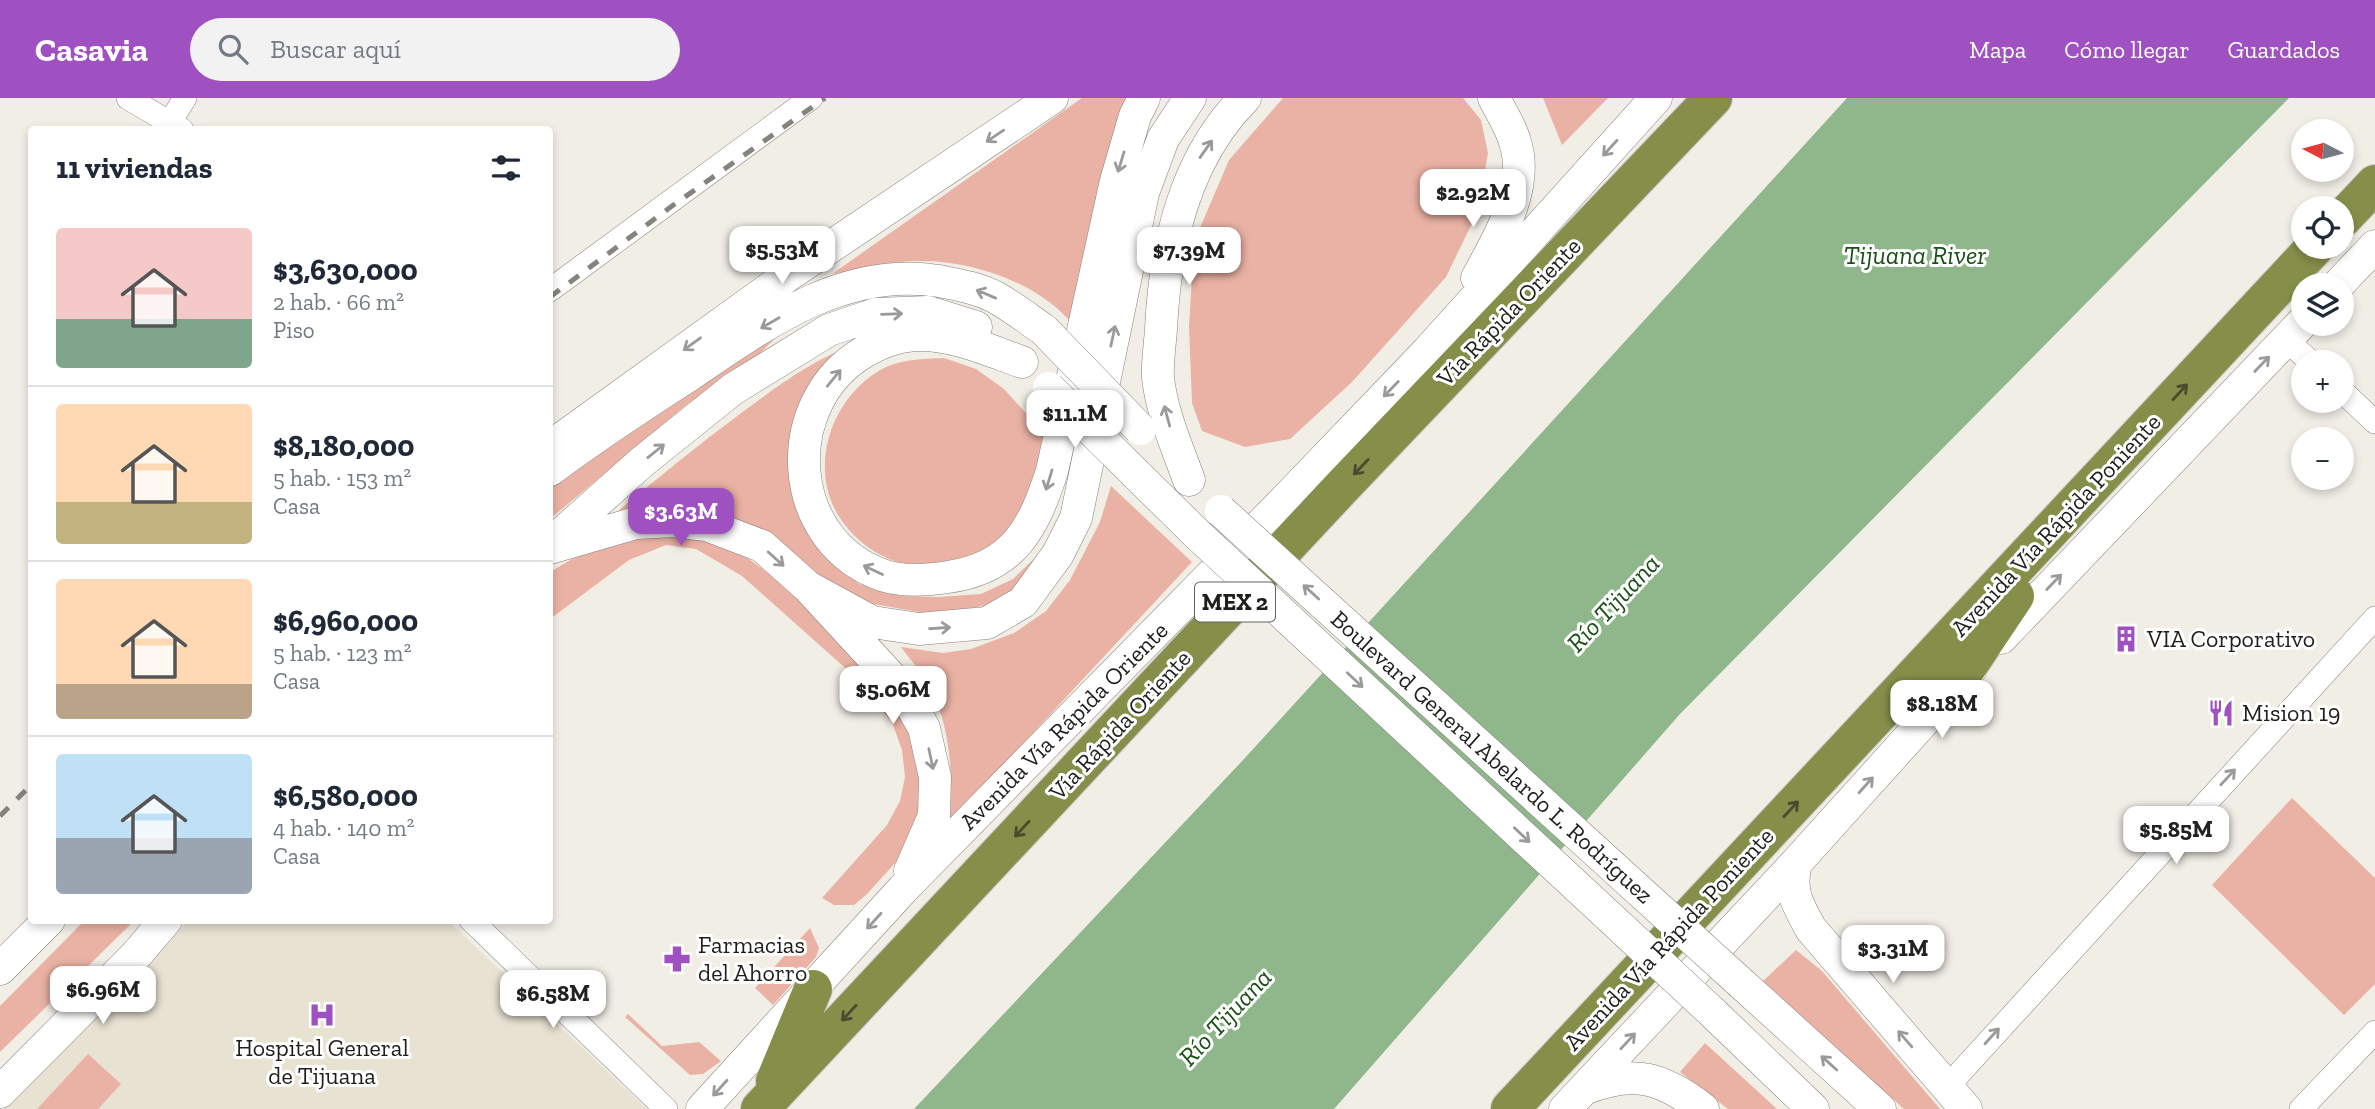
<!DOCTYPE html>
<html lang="es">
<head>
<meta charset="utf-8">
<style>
  :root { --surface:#fff; --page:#f2f2f3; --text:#1f2937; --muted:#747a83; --line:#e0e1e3; --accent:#9f51c2 }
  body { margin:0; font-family:"Zilla Slab",serif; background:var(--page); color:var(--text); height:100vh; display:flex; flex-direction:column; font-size:26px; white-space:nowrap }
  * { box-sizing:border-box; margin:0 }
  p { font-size:23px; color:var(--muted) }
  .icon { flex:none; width:38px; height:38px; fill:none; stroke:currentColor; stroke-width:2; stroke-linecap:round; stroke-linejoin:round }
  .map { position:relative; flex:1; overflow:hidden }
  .details { position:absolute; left:28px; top:28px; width:525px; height:798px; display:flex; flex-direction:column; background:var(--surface); border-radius:7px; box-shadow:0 4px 10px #0003 }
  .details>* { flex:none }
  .needle { width:46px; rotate:276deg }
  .tools { position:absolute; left:2291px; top:21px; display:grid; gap:14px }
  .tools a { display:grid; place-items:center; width:63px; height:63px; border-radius:50%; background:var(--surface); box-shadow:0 4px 10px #0003; font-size:35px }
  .price { position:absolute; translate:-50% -60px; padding:0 16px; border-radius:14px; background:#fff; color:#222; font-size:23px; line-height:46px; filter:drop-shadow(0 2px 4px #0008) }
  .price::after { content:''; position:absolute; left:50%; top:42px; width:21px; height:16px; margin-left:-10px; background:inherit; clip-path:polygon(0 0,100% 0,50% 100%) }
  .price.active { background:var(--accent); color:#fff }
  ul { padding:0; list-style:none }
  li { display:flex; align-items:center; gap:21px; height:175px; padding:0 28px }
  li+li { border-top:2px solid var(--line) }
  li span { display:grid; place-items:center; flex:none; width:196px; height:140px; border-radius:7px; color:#555 }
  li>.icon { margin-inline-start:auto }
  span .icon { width:84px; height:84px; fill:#fffc; stroke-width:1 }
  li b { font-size:30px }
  h2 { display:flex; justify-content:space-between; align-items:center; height:84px; padding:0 28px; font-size:30px }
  header { display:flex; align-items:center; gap:42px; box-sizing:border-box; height:98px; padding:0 35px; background:var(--accent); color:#fff }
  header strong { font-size:33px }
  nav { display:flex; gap:38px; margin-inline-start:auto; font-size:24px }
  .search { width:490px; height:63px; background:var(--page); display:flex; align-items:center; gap:18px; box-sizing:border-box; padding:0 24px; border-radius:38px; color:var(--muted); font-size:26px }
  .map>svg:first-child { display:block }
</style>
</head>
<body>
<header>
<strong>Casavia</strong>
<div class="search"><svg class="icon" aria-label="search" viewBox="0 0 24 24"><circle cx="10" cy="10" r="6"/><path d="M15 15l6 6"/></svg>Buscar aquí</div>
<nav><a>Mapa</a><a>Cómo llegar</a><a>Guardados</a></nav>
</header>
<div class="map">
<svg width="2375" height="1011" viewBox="0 0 2375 1011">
  <rect width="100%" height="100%" fill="#f1eee6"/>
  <!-- built -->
  <path fill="#e8e2d3" d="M189 822 448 823 647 1011H4Z"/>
  <!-- green -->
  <path fill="#eab2a4" d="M1082 0H1130L1073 226C1065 218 1058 210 1049 204 1013 177 962 162 917 163 889 163 859 172 832 176Z
    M1283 0H1463L1481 22 1488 55 1478 113 1446 179 1352 284 1290 341 1245 349 1202 333 1192 305 1189 229 1194 144 1229 62Z
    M1543 0H1608L1562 47Z
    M787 229 753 262 686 307 550 421V389Z
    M874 239 814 292 807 428 824 458 859 486 902 498 939 499 981 496 1013 481 1039 456 1013 494 983 508 936 517 851 502 760 434 723 415 697 406 663 402 618 413C658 380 698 347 740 316 784 283 821 256 874 239Z
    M944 260 976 271 1004 291 1044 335C1037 363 1033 397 1018 421 977 486 885 484 842 423 807 374 829 304 877 274 897 261 921 261 944 260Z
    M1111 388 1192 464 950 724C953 680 951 636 933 594 926 578 911 563 901 549L943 555 971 551 1014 535 1046 513 1070 482 1100 424Z
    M645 436 719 443 746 459 808 505 882 588 910 628 921 674 920 718 912 740 896 764 867 796 854 807H834L822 800 887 727 900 703 905 679 902 652 892 624 852 576 742 478 696 451 666 447 629 462 550 521V474L572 461Z
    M2292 700 2375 780V886L2344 917 2212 787Z
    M84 823H134L0 954V908Z
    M810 830 819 850 816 859 773 907 755 890Z
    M1796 852 1822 873 1940 1011H1904L1763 883Z
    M628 916 662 948 699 944 721 963 703 976 690 977 625 919Z
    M1705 945 1777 1011H1728L1680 974Z
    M88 956 121 986 98 1011H37Z"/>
  <!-- water -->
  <path fill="#90b78c" d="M1847 0H2289L1680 616 1334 1011H914L1244 661Z"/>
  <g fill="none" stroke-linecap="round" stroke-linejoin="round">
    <!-- street casing -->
    <g stroke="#85827b" stroke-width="24">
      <path id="street" d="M128 0 182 32
        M165 32 185 0
        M550 192 811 0
        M2286 242 2311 264
        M2342 293 2375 324
        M471 822 666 1011
        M1947 989 2375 520
        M2301 1011 2375 934"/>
    </g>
    <!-- secondary casing -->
    <g stroke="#85827b" stroke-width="33">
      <path id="secondary" d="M1477 180C1498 141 1530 90 1515 44 1511 29 1501 14 1494 0
        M2338 187 2375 148
        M1022 264C988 252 956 237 920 237 901 237 881 244 864 254 777 305 785 445 885 478 905 484 928 482 948 479 1014 470 1034 429 1052 373L1116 83 1135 18 1144 0
        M550 349 787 178 1052 0
        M550 372C595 338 643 307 691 276 766 225 844 168 939 183 959 187 977 190 995 199 1013 209 1028 221 1044 232
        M1137 377 1197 436
        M1189 382C1177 349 1162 315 1158 280 1157 264 1160 247 1161 231 1165 148 1184 61 1245 0
        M550 446 642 364 733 291 829 232 876 216 928 214 976 229
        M550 450 636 425 672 423 707 427 762 448 808 489 902 591 924 630 935 679 934 718 910 773
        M808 489 872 524 919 531 987 525 1023 504 1058 456 1076 420 1143 95 1163 41 1190 0
        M2001 540 2303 224
        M1796 765C1789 793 1797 806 1811 831L1966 1011
        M0 871 49 822
        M1742 886 1880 1011
        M1712 914 1813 1011
        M1584 991C1633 971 1662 979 1703 1011
        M0 994 137 856 166 822
        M702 1011 903 791 1284 403 1427 254 1656 0
        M1565 1011 1796 765 1970 572"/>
    </g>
    <!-- highway casing -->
    <g stroke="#c9c9c8" stroke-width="40">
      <path id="highway" d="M2342 121 2375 86
        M1954 589 2015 498
        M775 983 813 891
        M760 1011 1341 390 1713 0
        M1510 1011 2315 149"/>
    </g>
    <!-- street -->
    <use href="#street" stroke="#fff" stroke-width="23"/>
    <!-- secondary -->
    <use href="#secondary" stroke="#fff" stroke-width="32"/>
    <!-- highway -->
    <use href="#highway" stroke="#868f4a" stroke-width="38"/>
    <!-- rail -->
    <path stroke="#85837d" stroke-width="5" stroke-dasharray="12 12" stroke-linecap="butt" d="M550 199 672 108 825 0
      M0 718 32 686"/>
    <!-- secondary-bridge casing -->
    <g stroke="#85827b" stroke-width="33" stroke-linecap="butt">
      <path id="secondary-bridge" d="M1044 232 1140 331
        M1049 290 1137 377
        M1221 413 1742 886
        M1197 436 1712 914"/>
    </g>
    <!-- secondary-bridge -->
    <use href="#secondary-bridge" stroke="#fff" stroke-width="32"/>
  </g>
  <!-- one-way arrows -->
  <defs><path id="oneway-shaft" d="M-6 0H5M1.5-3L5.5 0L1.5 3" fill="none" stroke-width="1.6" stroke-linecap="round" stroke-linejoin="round" transform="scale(1.75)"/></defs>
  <g stroke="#9a9a98">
    <use href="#oneway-shaft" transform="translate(995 38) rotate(146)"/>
    <use href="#oneway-shaft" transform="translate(1610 50) rotate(132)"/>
    <use href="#oneway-shaft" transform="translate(1206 51) rotate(-55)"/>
    <use href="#oneway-shaft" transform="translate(1121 64) rotate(107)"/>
    <use href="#oneway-shaft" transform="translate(986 196) rotate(-157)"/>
    <use href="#oneway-shaft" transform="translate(892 216) rotate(-2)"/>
    <use href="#oneway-shaft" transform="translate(770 225) rotate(150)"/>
    <use href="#oneway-shaft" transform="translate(1113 238) rotate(-78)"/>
    <use href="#oneway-shaft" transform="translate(692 246) rotate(144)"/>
    <use href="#oneway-shaft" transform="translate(2262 266) rotate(-46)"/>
    <use href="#oneway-shaft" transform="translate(834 280) rotate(-51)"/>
    <use href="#oneway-shaft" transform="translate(1391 291) rotate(134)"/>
    <use href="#oneway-shaft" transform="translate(1167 318) rotate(-105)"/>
    <use href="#oneway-shaft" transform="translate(656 353) rotate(-39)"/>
    <use href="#oneway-shaft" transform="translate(1049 382) rotate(107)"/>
    <use href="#oneway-shaft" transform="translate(776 461) rotate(42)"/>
    <use href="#oneway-shaft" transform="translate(873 472) rotate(-155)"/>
    <use href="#oneway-shaft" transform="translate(2054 484) rotate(-46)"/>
    <use href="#oneway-shaft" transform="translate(1311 494) rotate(-138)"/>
    <use href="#oneway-shaft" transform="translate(940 530) rotate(-4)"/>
    <use href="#oneway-shaft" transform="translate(1355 582) rotate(43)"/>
    <use href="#oneway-shaft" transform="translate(931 661) rotate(78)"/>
    <use href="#oneway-shaft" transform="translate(2228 679) rotate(-47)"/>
    <use href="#oneway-shaft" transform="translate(1866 687) rotate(-48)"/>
    <use href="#oneway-shaft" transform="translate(1522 737) rotate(43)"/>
    <use href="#oneway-shaft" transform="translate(874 823) rotate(132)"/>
    <use href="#oneway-shaft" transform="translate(1992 938) rotate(-48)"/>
    <use href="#oneway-shaft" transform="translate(1905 941) rotate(-131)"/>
    <use href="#oneway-shaft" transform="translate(1628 943) rotate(-47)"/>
    <use href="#oneway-shaft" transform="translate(1829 965) rotate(-138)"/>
    <use href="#oneway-shaft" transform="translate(720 990) rotate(132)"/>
  </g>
  <g stroke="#484b2e">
    <use href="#oneway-shaft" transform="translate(2180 294) rotate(-47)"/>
    <use href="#oneway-shaft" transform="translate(1361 369) rotate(134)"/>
    <use href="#oneway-shaft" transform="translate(1791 711) rotate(-47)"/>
    <use href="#oneway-shaft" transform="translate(1022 731) rotate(133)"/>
    <use href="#oneway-shaft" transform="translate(849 915) rotate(133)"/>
  </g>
  <!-- icons -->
  <defs>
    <g id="building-bare" transform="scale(2.1)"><path d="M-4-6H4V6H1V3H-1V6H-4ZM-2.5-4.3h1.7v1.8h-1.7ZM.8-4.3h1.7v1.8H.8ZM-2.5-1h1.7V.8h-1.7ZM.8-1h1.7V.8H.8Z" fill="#9f51c2" stroke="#fff" stroke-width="2.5" paint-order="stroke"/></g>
    <g id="restaurant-bare" transform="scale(2.1)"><path d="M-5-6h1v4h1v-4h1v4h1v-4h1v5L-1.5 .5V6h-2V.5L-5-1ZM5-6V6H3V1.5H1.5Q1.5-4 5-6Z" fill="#9f51c2" stroke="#fff" stroke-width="2.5" paint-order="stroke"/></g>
    <g id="pharmacy-bare" transform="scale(2.1)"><path d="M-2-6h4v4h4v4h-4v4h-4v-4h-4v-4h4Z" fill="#9f51c2" stroke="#fff" stroke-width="2.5" paint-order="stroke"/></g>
    <g id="hospital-bare" transform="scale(2.1)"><path d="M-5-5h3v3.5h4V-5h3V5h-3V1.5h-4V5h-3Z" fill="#9f51c2" stroke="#fff" stroke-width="2.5" paint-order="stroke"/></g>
  </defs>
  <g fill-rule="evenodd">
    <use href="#building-bare" x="2126" y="541"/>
    <use href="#restaurant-bare" x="2221" y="615"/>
    <use href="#pharmacy-bare" x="677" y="861"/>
    <use href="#hospital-bare" x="322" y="917"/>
  </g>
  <g text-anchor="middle" stroke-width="6" stroke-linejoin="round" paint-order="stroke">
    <!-- shield labels -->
    <rect fill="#fff" stroke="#62625f" stroke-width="2" x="1195" y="484.5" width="80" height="39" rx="5"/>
    <g font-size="23" font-weight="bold" fill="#1f1e1b">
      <text x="1235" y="512">MEX 2</text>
    </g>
    <!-- street labels -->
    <g font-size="24" fill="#1f1e1b" stroke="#fff">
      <text transform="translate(1509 214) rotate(-46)" y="8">Vía Rápida Oriente</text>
      <text transform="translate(2056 427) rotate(-47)" y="8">Avenida Vía Rápida Poniente</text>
      <text transform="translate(1120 627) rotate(-47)" y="8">Vía Rápida Oriente</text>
      <text transform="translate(1064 628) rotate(-45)" y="8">Avenida Vía Rápida Oriente</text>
      <text transform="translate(1492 659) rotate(42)" y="8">Boulevard General Abelardo L. Rodríguez</text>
      <text transform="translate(1669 841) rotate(-47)" y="8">Avenida Vía Rápida Poniente</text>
    </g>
    <!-- poi labels -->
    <g font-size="24" fill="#1f1e1b" stroke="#fff" text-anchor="start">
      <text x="2147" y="549">VIA Corporativo</text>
      <text x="2242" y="623">Mision 19</text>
      <text x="698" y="855">Farmacias<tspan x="698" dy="28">del Ahorro</tspan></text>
      <text x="322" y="958" text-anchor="middle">Hospital General<tspan x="322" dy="28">de Tijuana</tspan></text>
    </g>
    <!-- water labels -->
    <g font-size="26" font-style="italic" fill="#1b5017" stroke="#fff">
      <text x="1915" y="166">Tijuana River</text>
      <text transform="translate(1613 505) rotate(-47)" y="9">Río Tijuana</text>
      <text transform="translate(1225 919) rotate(-47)" y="9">Río Tijuana</text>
    </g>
  </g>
</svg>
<div class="tools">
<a><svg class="needle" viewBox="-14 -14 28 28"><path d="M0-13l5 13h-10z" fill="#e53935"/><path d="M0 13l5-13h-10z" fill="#747a83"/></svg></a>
<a><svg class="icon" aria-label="locate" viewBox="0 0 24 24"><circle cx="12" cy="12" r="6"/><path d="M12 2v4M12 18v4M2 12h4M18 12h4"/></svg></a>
<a><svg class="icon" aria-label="layers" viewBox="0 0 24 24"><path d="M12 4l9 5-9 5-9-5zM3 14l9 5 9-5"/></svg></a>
<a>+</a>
<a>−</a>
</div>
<b class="price" style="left:1473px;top:131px">$2.92M</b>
<b class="price" style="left:782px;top:188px">$5.53M</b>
<b class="price" style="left:1189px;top:189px">$7.39M</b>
<b class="price" style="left:1075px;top:352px">$11.1M</b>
<b class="price active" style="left:681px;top:450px">$3.63M</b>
<b class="price" style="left:893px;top:628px">$5.06M</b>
<b class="price" style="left:1942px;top:642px">$8.18M</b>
<b class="price" style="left:2176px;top:768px">$5.85M</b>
<b class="price" style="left:1893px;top:887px">$3.31M</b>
<b class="price" style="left:103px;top:928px">$6.96M</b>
<b class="price" style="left:553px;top:932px">$6.58M</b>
<section class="details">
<h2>11 viviendas<svg class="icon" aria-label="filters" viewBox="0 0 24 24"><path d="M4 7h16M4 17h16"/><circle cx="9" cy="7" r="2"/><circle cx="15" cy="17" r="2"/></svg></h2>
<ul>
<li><span style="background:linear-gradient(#f6c9c9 65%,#7fa58c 0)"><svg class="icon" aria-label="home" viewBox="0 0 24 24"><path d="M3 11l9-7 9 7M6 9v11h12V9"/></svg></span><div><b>$3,630,000</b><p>2 hab. · 66 m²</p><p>Piso</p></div></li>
<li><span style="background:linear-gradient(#ffd9b3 70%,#c2b280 0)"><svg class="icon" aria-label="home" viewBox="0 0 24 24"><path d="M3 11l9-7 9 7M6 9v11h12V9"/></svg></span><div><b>$8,180,000</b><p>5 hab. · 153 m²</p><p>Casa</p></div></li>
<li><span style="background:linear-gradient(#ffd9b3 75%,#b9a48a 0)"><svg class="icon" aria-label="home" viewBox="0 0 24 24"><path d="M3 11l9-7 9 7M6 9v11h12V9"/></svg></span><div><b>$6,960,000</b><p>5 hab. · 123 m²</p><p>Casa</p></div></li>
<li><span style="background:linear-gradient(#bfe0f5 60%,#9aa5b1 0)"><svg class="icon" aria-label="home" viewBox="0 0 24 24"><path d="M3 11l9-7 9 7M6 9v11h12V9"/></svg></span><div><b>$6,580,000</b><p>4 hab. · 140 m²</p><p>Casa</p></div></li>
</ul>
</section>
</div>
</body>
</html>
